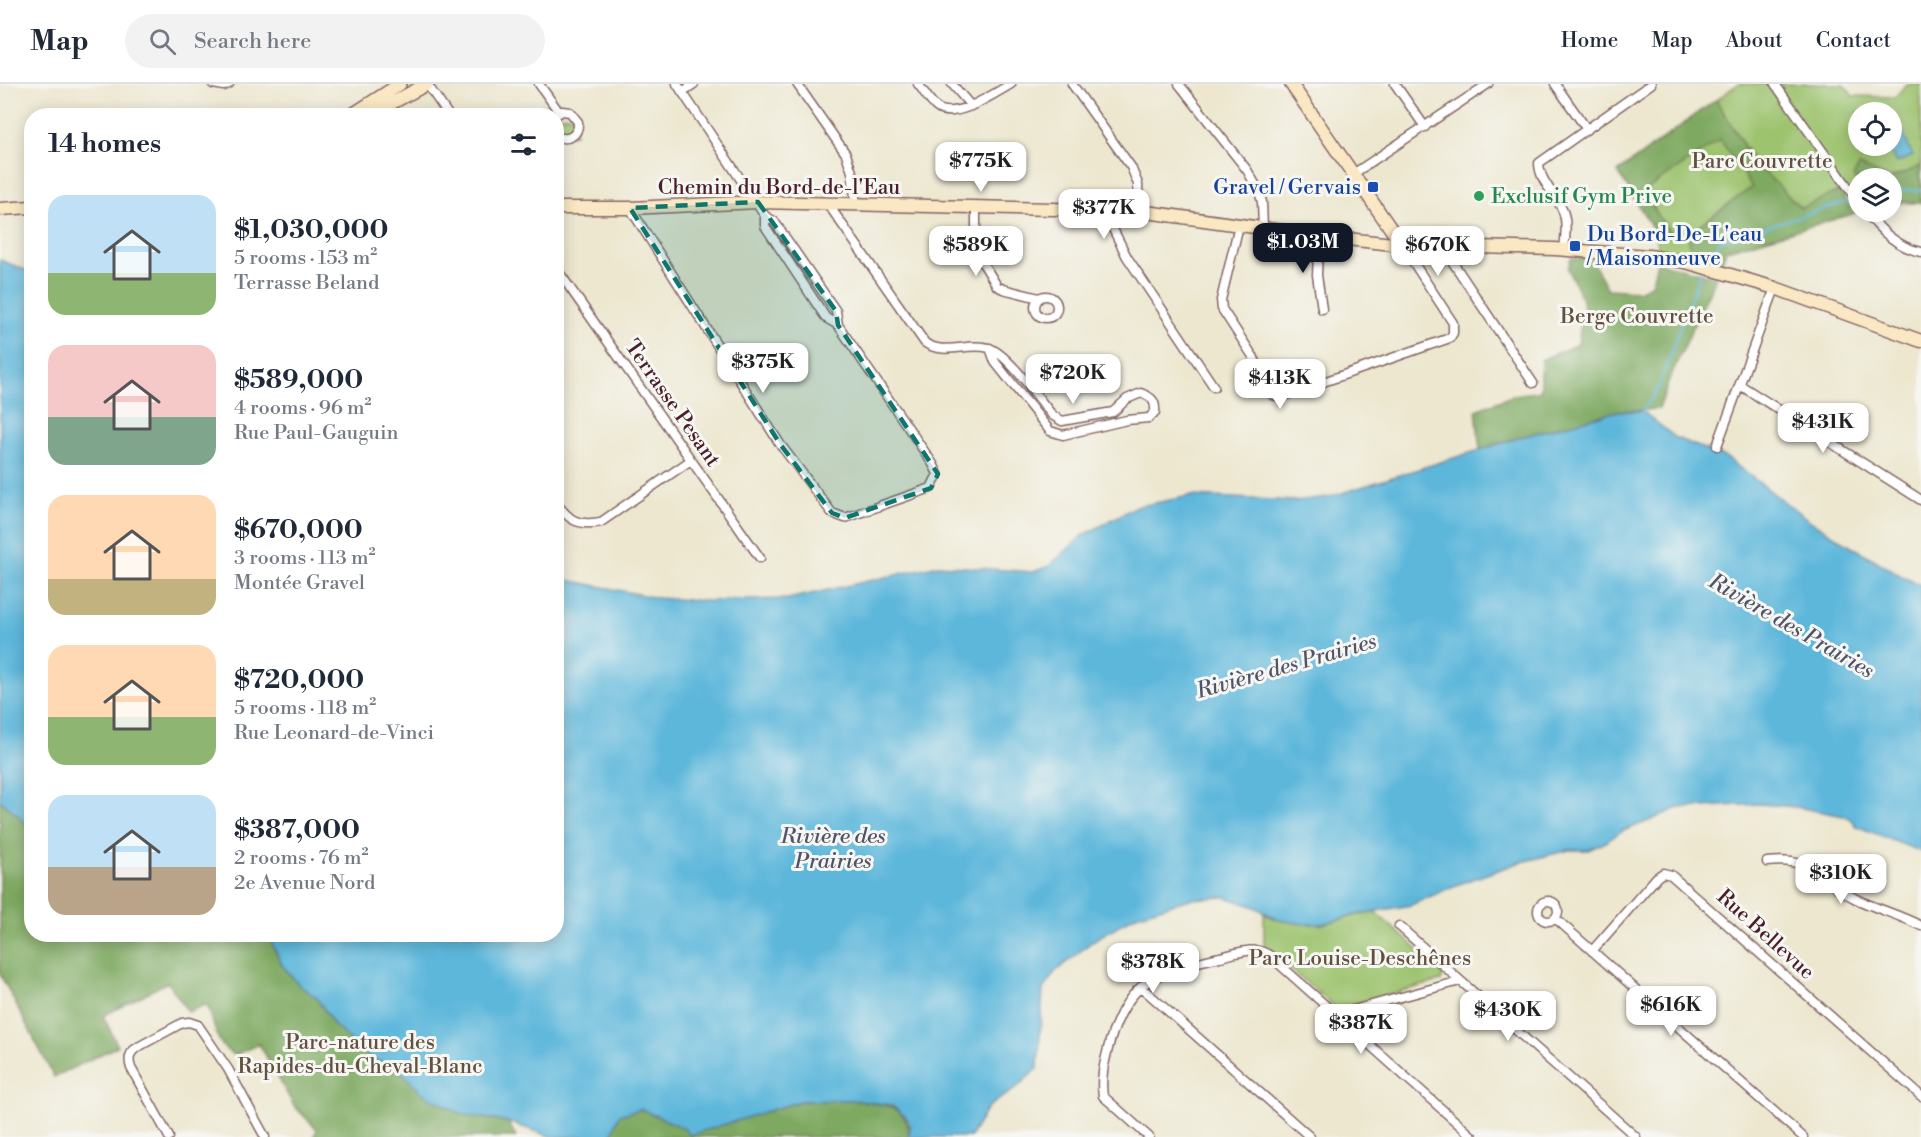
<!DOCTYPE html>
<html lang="en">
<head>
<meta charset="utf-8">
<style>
  :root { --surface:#fff; --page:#f2f2f3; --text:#1f2937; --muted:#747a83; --line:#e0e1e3; --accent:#111827 }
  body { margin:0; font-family:"Libre Bodoni",serif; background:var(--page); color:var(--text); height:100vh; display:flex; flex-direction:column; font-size:22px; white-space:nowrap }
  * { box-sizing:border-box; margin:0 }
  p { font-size:20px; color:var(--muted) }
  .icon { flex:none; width:33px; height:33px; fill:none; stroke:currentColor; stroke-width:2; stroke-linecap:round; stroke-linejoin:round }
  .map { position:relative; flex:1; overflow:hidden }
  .details { position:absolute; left:24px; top:24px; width:540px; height:834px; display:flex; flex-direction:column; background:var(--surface); border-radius:24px; box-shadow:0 3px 15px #0003 }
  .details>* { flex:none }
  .fabs { position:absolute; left:1848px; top:18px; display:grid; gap:12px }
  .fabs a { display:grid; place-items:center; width:54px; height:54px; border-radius:50%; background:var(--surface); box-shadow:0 3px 15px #0003; font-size:30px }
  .price { position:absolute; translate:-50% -51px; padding:0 14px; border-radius:12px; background:#fff; color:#222; font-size:20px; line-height:39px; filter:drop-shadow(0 2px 3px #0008) }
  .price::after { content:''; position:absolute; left:50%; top:36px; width:18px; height:14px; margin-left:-9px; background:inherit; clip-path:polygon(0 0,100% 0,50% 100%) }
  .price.active { background:var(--accent); color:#fff }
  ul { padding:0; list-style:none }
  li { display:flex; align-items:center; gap:18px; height:150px; padding:0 24px }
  li span { display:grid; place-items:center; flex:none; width:168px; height:120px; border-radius:18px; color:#555 }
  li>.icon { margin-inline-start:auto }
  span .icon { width:72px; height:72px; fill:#fffc; stroke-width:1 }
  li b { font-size:26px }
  h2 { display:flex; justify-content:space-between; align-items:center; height:72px; padding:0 24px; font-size:26px }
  header { display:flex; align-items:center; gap:36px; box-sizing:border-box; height:84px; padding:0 30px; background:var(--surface); border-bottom:2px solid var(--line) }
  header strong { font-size:28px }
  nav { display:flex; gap:33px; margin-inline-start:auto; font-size:21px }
  .search { width:420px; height:54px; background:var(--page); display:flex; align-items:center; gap:15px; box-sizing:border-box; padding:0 21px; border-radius:33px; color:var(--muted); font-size:22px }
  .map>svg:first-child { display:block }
</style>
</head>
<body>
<header>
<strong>Map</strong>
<div class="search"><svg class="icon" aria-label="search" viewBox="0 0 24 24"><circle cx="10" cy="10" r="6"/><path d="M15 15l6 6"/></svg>Search here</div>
<nav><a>Home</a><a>Map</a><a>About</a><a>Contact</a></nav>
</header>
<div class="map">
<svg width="1921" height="1053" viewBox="0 0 1921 1053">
  <rect width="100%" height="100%" fill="#f6f6f2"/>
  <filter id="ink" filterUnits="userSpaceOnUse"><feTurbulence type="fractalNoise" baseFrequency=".0167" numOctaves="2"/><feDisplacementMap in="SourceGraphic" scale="12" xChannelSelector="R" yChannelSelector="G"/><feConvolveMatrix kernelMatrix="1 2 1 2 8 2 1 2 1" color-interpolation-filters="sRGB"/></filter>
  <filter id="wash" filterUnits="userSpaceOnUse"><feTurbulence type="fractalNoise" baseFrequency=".008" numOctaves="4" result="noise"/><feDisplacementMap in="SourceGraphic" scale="24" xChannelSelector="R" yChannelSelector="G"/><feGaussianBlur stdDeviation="1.35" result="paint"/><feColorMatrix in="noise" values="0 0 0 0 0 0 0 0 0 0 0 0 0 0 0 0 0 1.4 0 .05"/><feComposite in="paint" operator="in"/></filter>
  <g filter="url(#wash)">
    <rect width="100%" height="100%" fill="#ede7cf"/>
    <!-- green -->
    <path fill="#9dc36e" stroke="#74714c" stroke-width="1.5" fill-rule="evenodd" d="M1738 0H1843L1853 12 1895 13 1907 0H1921V119L1892 118V94H1858L1859 128 1726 166 1721 180 1658 168 1655 148 1618 88ZM1858 28H1892V62H1858Z
      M574 31 575 50 557 52 556 32Z
      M1374 827 1441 886 1443 892 1441 897 1336 924 1264 863V830L1278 836 1322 840Z"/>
    <!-- forest -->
    <path fill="#7ea961" stroke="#646446" stroke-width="1.5" d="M1716 16 1753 77 1801 124 1839 107 1853 130 1726 166 1721 180 1690 171 1689 149 1752 103 1720 56 1643 108 1670 149 1655 148 1618 88Z
      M1859 82 1888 94H1858V100L1853 93Z
      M1921 82V119L1892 118 1891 94Z
      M1571 174 1591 175 1608 205 1638 207 1651 201 1657 178 1716 193 1670 294 1659 325 1618 327 1521 353 1480 365 1476 326 1514 311 1541 307V276L1578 260 1584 220 1568 185Z
      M0 716 18 731 31 746 32 850 268 851 282 881 300 902 316 913 335 942 365 970 404 990 422 1009 461 1030 508 1038 516 1053H314L317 1045 294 1022 259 960 235 971C215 963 215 941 208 923L205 921 188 928 168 898 103 932 118 962 54 993 0 890Z
      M852 1016C878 1020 910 1018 909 1053H611L619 1031 641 1025 684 1044 690 1050 801 1017Z"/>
    <!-- water -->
    <path fill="#5db7db" stroke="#546b83" stroke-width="1.5" d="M1900 43 1913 72 1896 79 1889 63 1875 68 1873 62H1892V47Z
      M0 176 31 188V746L18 731 0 716Z
      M1618 327H1642L1676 354 1725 373 1810 437 1903 493 1921 501V768L1854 741 1855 738 1844 732 1796 723 1761 720 1678 724 1649 737 1620 748 1606 758 1588 766H1569L1518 779 1456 801 1411 821 1355 831 1322 840H1303L1278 836 1255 823 1225 813 1190 815 1136 831 1094 856 1055 888 1043 905 1038 984 1014 1006 988 1023 970 1053H909L910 1041 906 1033 891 1021 852 1016 801 1017 690 1051 684 1044 641 1025 619 1031 611 1053H552L508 1038 461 1030 422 1009 404 990 365 970 335 942 316 913 300 902 282 881 268 851 556 850 557 494 658 514 708 517 788 515 939 481 1033 488 1049 482 1082 452 1135 423 1190 412 1295 417 1329 413 1521 353Z"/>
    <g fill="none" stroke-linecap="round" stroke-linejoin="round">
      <!-- stream -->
      <path stroke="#5db7db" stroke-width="2" d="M1892 106H1921
        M1709 171 1722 156 1853 116
        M1642 327 1656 309 1701 187"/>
    </g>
  </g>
  <g filter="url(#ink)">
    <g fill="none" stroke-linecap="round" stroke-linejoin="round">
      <!-- street casing -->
      <g stroke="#836564" stroke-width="11">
        <path id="street" d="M213 0 224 2 229 0
          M427 0 449 32
          M539 0 559 28
          M797 0 846 70 852 88 856 121
          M918 0C924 7 929 17 936 23 953 38 995 9 1011 0
          M952 0 971 22
          M1072 0 1131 83 1138 100 1139 127
          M1179 0 1247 86 1259 107 1262 118 1263 144
          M1395 0 1425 43
          M1555 0 1586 44
          M1775 0 1858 117
          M682 8 694 0
          M554 32 562 27 570 28 578 38C579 51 568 58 556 52
          M1353 90 1488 0
          M828 120 925 259C945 272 967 258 989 264 1008 270 1038 314 1052 331L1062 337 1113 328 1127 315 1141 309C1151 313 1156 316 1155 328L1149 334 1127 336 1063 351 1050 347 995 278 990 264
          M976 123V157L981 176 997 202 1003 205 1039 214
          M630 124 780 360 832 429 845 434 931 404 938 390 933 380 838 241 836 227 774 137 765 132 677 0
          M1104 127 1127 173 1214 303
          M1866 128C1880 146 1897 163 1921 168
          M765 132V142L826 234 838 241
          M1239 141 1221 216 1222 225 1254 274 1268 306 1273 311 1280 313 1450 254 1453 249V239L1402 161
          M1319 152 1317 191 1322 225
          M1442 162 1533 299
          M1564 167C1565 154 1568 137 1562 125 1555 110 1539 96 1539 79L1651 0
          M556 184 760 474
          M1035 223a11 11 0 1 1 22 0a11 11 0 1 1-22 0Z
          M1740 301 1921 416
          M1717 362 1775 204
          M556 418C569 437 578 442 601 438L691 376
          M1767 778C1815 772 1820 797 1856 815 1877 825 1900 831 1921 842
          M1538 827a10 10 0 1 1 20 0a10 10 0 1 1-20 0Z
          M1555 834 1803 1053
          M1399 842 1636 1053
          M1592 867 1657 793 1663 789 1671 791 1921 1012
          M1141 903 1310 1053
          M1335 931 1460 897
          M169 1053 131 984C128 975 129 968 138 963L182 939 189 938 198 941 228 985 265 1053
          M1149 1053 1103 1012C1100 993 1105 976 1110 957 1130 893 1159 887 1220 873 1235 870 1255 861 1269 871L1473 1053"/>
      </g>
      <!-- secondary casing -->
      <g stroke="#836564" stroke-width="15">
        <path id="secondary" d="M1291 0 1402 161
          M350 32 400 0
          M368 32 427 0
          M556 124H630L758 118 1139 127 1319 152 1402 161 1555 165 1649 172 1686 178 1775 204 1921 257
          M0 125 32 123"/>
      </g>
      <!-- street -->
      <use href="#street" stroke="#fff" stroke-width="8"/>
      <!-- secondary -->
      <use href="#secondary" stroke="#fae7c3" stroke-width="12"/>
    </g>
  </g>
  <!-- marked area -->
  <path fill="#0f766e" fill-opacity="0.2" stroke="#0f766e" stroke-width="4.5" stroke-dasharray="12 8" stroke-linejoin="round" d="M758 118 836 227 838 241 938 390 931 404 845 434 832 429 780 360 630 124Z"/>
  <!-- markers -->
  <g fill="#1a4fb4" stroke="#f6f6f2" stroke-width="2">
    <rect x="1367" y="97" width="12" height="12" rx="3"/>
    <rect x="1569" y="156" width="12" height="12" rx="3"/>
  </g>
  <circle fill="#2e9e5b" stroke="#f6f6f2" stroke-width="2" cx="1479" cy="112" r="6"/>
  <g text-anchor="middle" stroke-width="6" stroke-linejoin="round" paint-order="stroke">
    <!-- park labels -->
    <g font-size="21" fill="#63503f" stroke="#f6f6f2">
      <text x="1762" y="84">Parc Couvrette</text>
      <text x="1637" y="239">Berge Couvrette</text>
      <text x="1360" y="881">Parc Louise-Deschênes</text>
      <text x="360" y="965">Parc-nature des<tspan x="360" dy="24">Rapides-du-Cheval-Blanc</tspan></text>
    </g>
    <!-- street labels -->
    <g font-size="21" fill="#4a1f2b" stroke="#f6f6f2">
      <text x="779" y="110">Chemin du Bord-de-l'Eau</text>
      <text transform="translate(673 319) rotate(55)" y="7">Terrasse Pesant</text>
      <text transform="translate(1766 850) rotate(42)" y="7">Rue Bellevue</text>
    </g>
    <!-- transit labels -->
    <g font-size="21" fill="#164399" stroke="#f6f6f2" text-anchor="end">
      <text x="1361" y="110">Gravel / Gervais</text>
      <text x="1587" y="157" text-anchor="start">Du Bord-De-L'eau<tspan x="1587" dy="24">/ Maisonneuve</tspan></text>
    </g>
    <!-- leisure labels -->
    <g font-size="21" fill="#27864d" stroke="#f6f6f2" text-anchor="start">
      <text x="1491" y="119">Exclusif Gym Prive</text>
    </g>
    <!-- water labels -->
    <g font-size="22" font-style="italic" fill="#515469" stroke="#f6f6f2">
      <text transform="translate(1792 541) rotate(30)" y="8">Rivière des Prairies</text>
      <text transform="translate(1286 581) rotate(-16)" y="8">Rivière des Prairies</text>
      <text x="833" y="759">Rivière des<tspan x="833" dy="25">Prairies</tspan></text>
    </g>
  </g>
</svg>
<div class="fabs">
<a><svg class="icon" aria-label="locate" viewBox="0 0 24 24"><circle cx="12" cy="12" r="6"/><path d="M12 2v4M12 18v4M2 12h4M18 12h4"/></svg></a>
<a><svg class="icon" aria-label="layers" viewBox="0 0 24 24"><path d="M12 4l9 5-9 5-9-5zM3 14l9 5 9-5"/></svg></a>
</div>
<b class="price" style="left:981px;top:109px">$775K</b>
<b class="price" style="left:1104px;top:156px">$377K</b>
<b class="price active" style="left:1303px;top:190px">$1.03M</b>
<b class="price" style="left:976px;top:193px">$589K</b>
<b class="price" style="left:1438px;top:193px">$670K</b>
<b class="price" style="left:763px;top:310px">$375K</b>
<b class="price" style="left:1073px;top:321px">$720K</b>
<b class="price" style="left:1280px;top:326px">$413K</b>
<b class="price" style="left:1823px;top:370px">$431K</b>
<b class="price" style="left:1841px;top:821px">$310K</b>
<b class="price" style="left:1153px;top:910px">$378K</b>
<b class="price" style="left:1671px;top:953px">$616K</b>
<b class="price" style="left:1508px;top:958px">$430K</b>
<b class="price" style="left:1361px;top:971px">$387K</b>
<section class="details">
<h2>14 homes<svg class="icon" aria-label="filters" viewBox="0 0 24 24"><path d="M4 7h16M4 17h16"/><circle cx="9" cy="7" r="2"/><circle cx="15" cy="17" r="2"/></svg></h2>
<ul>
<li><span style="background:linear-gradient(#bfe0f5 65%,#8fb573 0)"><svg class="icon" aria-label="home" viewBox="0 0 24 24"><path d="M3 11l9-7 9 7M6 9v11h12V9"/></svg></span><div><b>$1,030,000</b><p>5 rooms · 153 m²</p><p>Terrasse Beland</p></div></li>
<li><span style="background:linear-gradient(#f6c9c9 60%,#7fa58c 0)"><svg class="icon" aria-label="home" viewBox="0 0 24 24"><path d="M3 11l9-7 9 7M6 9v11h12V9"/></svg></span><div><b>$589,000</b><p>4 rooms · 96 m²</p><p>Rue Paul-Gauguin</p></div></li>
<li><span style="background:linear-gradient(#ffd9b3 70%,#c2b280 0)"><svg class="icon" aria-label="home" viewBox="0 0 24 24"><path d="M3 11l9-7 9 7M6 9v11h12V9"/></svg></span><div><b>$670,000</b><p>3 rooms · 113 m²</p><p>Montée Gravel</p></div></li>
<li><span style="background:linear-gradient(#ffd9b3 60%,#8fb573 0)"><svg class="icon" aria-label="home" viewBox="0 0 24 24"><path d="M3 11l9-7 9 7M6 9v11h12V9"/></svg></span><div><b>$720,000</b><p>5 rooms · 118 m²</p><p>Rue Leonard-de-Vinci</p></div></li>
<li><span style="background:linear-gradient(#bfe0f5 60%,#b9a48a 0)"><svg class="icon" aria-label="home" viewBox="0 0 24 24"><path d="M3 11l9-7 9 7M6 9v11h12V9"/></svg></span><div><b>$387,000</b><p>2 rooms · 76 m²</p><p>2e Avenue Nord</p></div></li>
</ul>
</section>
</div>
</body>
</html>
